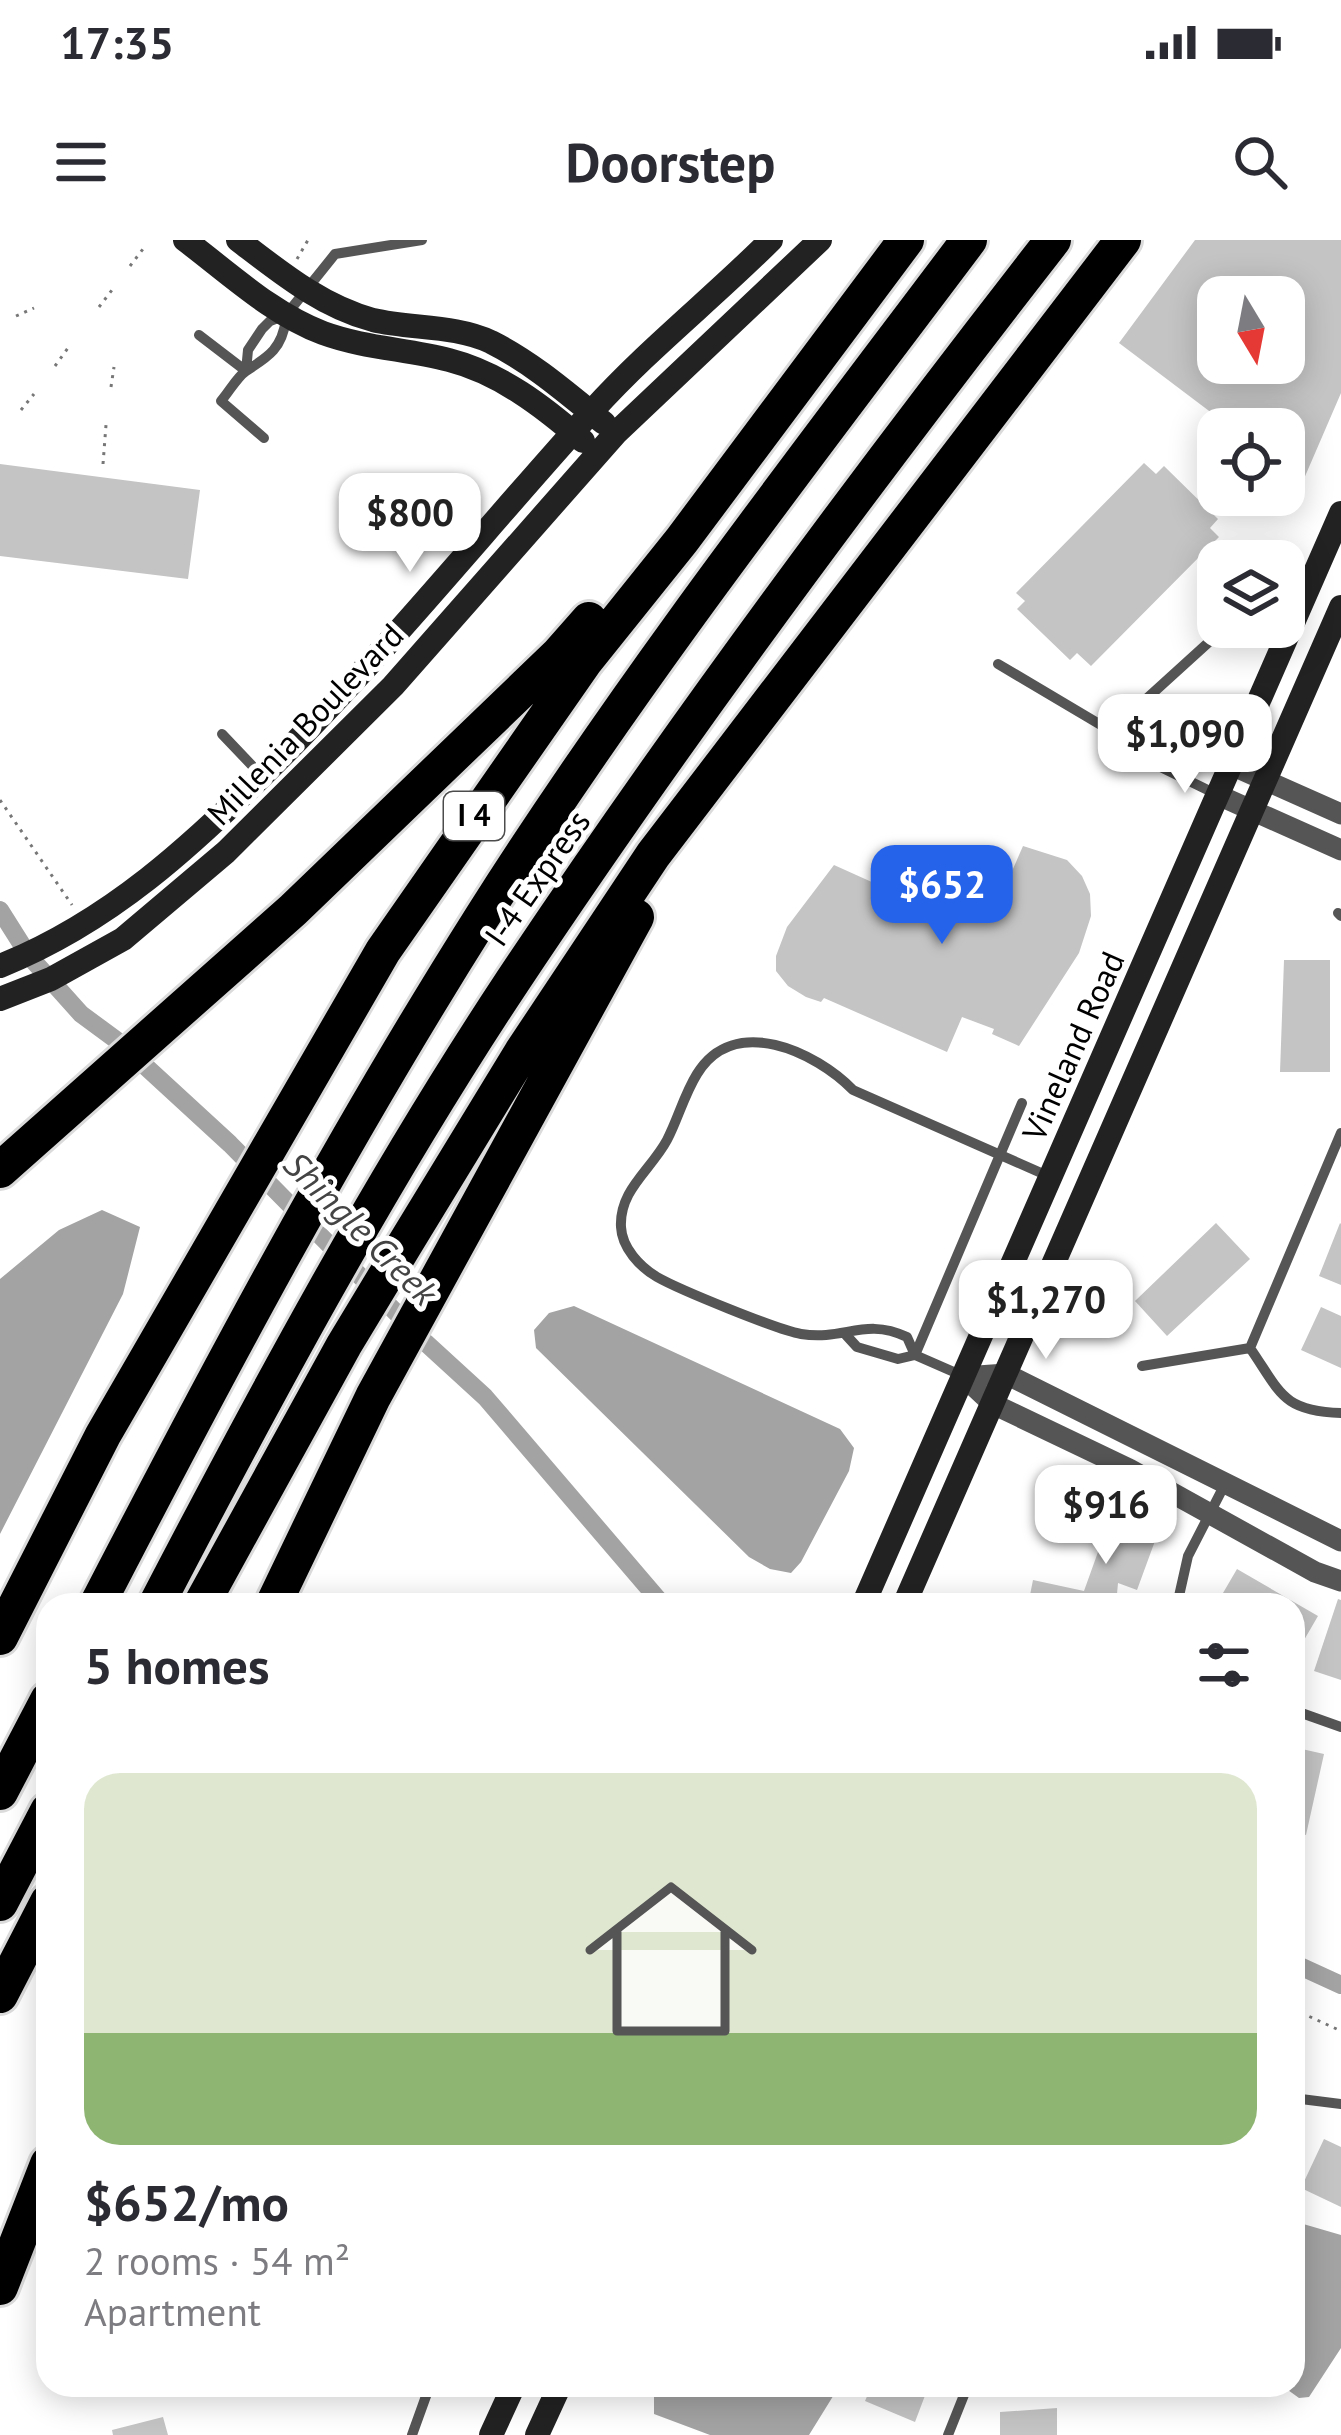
<!DOCTYPE html>
<html lang="en">
<head>
<meta charset="utf-8">
<style>
  :root { --surface:#fff; --page:#f2f2f3; --text:#2b2b33; --muted:#7c7c81; --line:#e1e1e2; --accent:#2563eb }
  body { margin:0; font-family:"PT Sans",sans-serif; background:var(--page); color:var(--text); height:100vh; display:flex; flex-direction:column; font-size:45px; white-space:nowrap }
  * { box-sizing:border-box; margin:0 }
  p { font-size:39px; color:var(--muted) }
  .icon { flex:none; width:66px; height:66px; fill:none; stroke:currentColor; stroke-width:2; stroke-linecap:round; stroke-linejoin:round }
  .map { position:relative; flex:1; overflow:hidden }
  .details { position:absolute; left:36px; top:1353px; width:1269px; height:804px; display:flex; flex-direction:column; background:var(--surface); border-radius:36px; box-shadow:0 6px 30px #0003 }
  .details>* { flex:none }
  .needle { width:78px; rotate:170deg }
  .buttons { position:absolute; left:1197px; top:36px; display:grid; gap:24px }
  .buttons a { display:grid; place-items:center; width:108px; height:108px; border-radius:24px; background:var(--surface); box-shadow:0 6px 30px #0003; font-size:60px }
  .price { position:absolute; translate:-50% -102px; padding:0 27px; border-radius:24px; background:#fff; color:#222; font-size:39px; line-height:78px; filter:drop-shadow(0 3px 6px #0008) }
  .price::after { content:''; position:absolute; left:50%; top:72px; width:36px; height:27px; margin-left:-18px; background:inherit; clip-path:polygon(0 0,100% 0,50% 100%) }
  .price.on { background:var(--accent); color:#fff }
  ul { padding:0; list-style:none }
  li { display:grid; align-content:center; gap:24px; height:636px; padding:0 48px }
  li+li { border-top:3px solid var(--line) }
  li span { display:grid; place-items:center; height:372px; border-radius:36px; color:#555 }
  li>.icon { margin-inline-start:auto }
  span .icon { width:216px; height:216px; fill:#fffc; stroke-width:1 }
  li b { font-size:51px }
  h2 { display:flex; justify-content:space-between; align-items:center; height:144px; padding:0 48px; font-size:51px }
  .status { display:flex; justify-content:space-between; align-items:center; height:84px; padding:0 60px; background:var(--surface); direction:ltr }
  .status svg { height:33px; fill:currentColor }
  header { display:flex; justify-content:space-between; align-items:center; height:156px; padding:0 48px; background:var(--surface); font-size:54px; font-weight:700 }
  .map>svg:first-child { display:block }
</style>
</head>
<body>
<div class="status"><b>17:35</b><svg viewBox="0 0 49 12"><path d="M0 12V9h3v3zM5 12V6h3v6zM10 12V3h3v9zM15 12V0h3v12zM26 1h20v11H26zM47 4h2v5h-2z"/></svg></div>
<header><svg class="icon" aria-label="menu" viewBox="0 0 24 24"><path d="M4 6h16M4 12h16M4 18h16"/></svg>Doorstep<svg class="icon" aria-label="search" viewBox="0 0 24 24"><circle cx="10" cy="10" r="6"/><path d="M15 15l6 6"/></svg></header>
<div class="map">
<svg width="1341" height="2195" viewBox="0 0 1341 2195">
  <rect width="100%" height="100%" fill="#fff"/>
  <!-- water -->
  <path fill="#a3a3a3" d="M102 970 140 987 123 1054 0 1294V1039L59 990Z
    M574 1066 840 1189 854 1208 849 1231 801 1322 791 1333 770 1329 749 1317 536 1108 534 1090 549 1073Z
    M1293 1981 1341 1995V2108L1309 2157 1299 2158 1281 2145H1293Z
    M654 2145H835V2153L809 2195H710L654 2174Z"/>
  <g fill="none" stroke-linecap="round" stroke-linejoin="round">
    <!-- canal -->
    <path stroke="#a3a3a3" stroke-width="18" d="M0 670 29 716 81 774 119 802 230 904 426 1103 485 1157 663 1365
      M1293 1723 1341 1745"/>
  </g>
  <!-- building -->
  <path fill="#c4c4c4" fill-rule="evenodd" d="M1195 0H1341V153L1303 241 1284 227V189H1233L1119 103ZM1218 57H1284V123H1218Z
    M1144 223 1156 234 1164 226 1218 279 1210 288 1219 297 1091 426 1077 413 1070 420 1017 369 1025 361 1016 353Z
    M0 224 200 250 188 339 0 316Z
    M1023 606 1067 620 1082 636 1090 654 1091 676 1079 713 1019 806 992 794 994 789 962 777 947 812 824 758 821 762 806 757 788 746 776 731V716L787 687 834 625 925 666 948 611 1009 638Z
    M1284 720H1330V832H1280Z
    M1216 983 1250 1019 1167 1096 1135 1061Z
    M1340 983 1341 984V1045L1319 1036Z
    M1321 1067 1341 1076V1128L1301 1110Z
    M1112 1273 1159 1290 1137 1350 1118 1343 1116 1365H1028L1033 1340 1084 1351Z
    M1237 1329 1318 1376 1293 1419V1365H1216Z
    M1338 1359 1341 1360V1440L1314 1431Z
    M1293 1507 1324 1514 1306 1595 1293 1592Z
    M1324 1899 1341 1907V1967L1301 1948Z
    M872 2145H929L915 2182 865 2161Z
    M1057 2168V2195H1000V2172Z
    M163 2177 168 2195H113L112 2190Z"/>
  <g fill="none" stroke-linecap="round" stroke-linejoin="round">
    <!-- highway casing -->
    <g stroke="#dbdbdb" stroke-width="42">
      <path id="highway" d="M0 930 293 670 559 414 589 380
        M97 1365C218 1131 341 900 482 677 631 442 802 222 969 0
        M156 1365C267 1152 379 943 512 742 681 488 865 241 1053 0
        M201 1365 344 1105 405 1004 522 812 653 615 1123 0
        M273 1365 373 1157 636 677
        M0 1397 103 1195 383 711 585 421 682 300 906 0
        M0 1552 48 1460
        M0 1663 48 1571
        M0 1755 48 1662
        M0 2047 48 1924"/>
    </g>
    <!-- path -->
    <path stroke="#777" stroke-width="3" stroke-dasharray="3 6" stroke-linecap="butt" d="M297 19 308 0
      M130 26 143 9
      M99 67 112 50
      M16 76 34 68
      M55 126 68 108
      M111 147 114 127
      M21 170 34 154
      M103 224 106 185
      M0 560 72 665
      M1293 1769 1341 1791"/>
    <!-- lane -->
    <path stroke="#555" stroke-width="10" d="M199 95 246 131
      M246 131 248 110 262 89 270 81 286 75 335 14 422 0
      M264 198 221 161C229 152 237 137 246 131 268 117 282 109 286 79
      M1266 255H1267
      M998 424 1111 491 1209 402
      M222 494 261 535
      M1218 555 1134 514 1111 491 1135 485 1228 524
      M1338 673 1341 676
      M1341 893 1250 1108C1281 1153 1282 1171 1341 1173
      M846 1095 857 1107 898 1119 915 1115 963 1136
      M915 1115 907 1097C864 1077 845 1101 801 1094 778 1090 680 1050 657 1037 640 1027 622 1008 621 987 619 950 651 930 667 900 678 879 684 855 697 834 734 773 816 812 853 850L1048 936
      M915 1115 1022 863
      M1142 1126 1250 1108
      M1177 1365 1188 1316 1225 1244
      M1293 1470 1341 1487
      M1293 1858 1341 1864
      M412 2195 430 2145
      M948 2195 968 2145"/>
    <!-- street -->
    <path stroke="#555" stroke-width="21" d="M1231 525 1341 574
      M1218 555 1341 610
      M964 1137 993 1164 1129 1229 1315 1332 1341 1341
      M964 1137 1006 1134 1341 1301"/>
    <!-- secondary -->
    <path stroke="#222" stroke-width="24" d="M185 0C229 33 272 74 323 93 364 108 407 109 449 120 500 133 544 167 583 201
      M238 0C280 32 321 66 373 80 411 89 455 85 491 102 533 123 568 154 604 183
      M0 726C110 682 193 605 276 522 388 410 487 287 593 170 648 109 713 58 771 0
      M0 759 51 739 123 699 226 612 393 446 616 193 820 0
      M863 1365 1341 273
      M904 1365 1341 367
      M491 2195 514 2145
      M537 2195 560 2145"/>
    <!-- highway -->
    <use href="#highway" stroke="#000" stroke-width="36"/>
  </g>
  <g text-anchor="middle" stroke-width="10" stroke-linejoin="round" paint-order="stroke">
    <!-- shield labels -->
    <rect fill="#fff" stroke="#4c4c4c" stroke-width="3" x="444" y="552" width="60" height="48" rx="9"/>
    <g font-size="30" font-weight="bold" fill="#000">
      <text x="474" y="586">I 4</text>
    </g>
    <!-- street labels -->
    <g font-size="33" fill="#000" stroke="#fff">
      <text transform="translate(305 484) rotate(-46)" y="12">Millenia Boulevard</text>
      <text transform="translate(537 638) rotate(-55)" y="12">I-4 Express</text>
      <text transform="translate(1073 806) rotate(-66)" y="12">Vineland Road</text>
    </g>
    <!-- water labels -->
    <g font-size="36" font-style="italic" fill="#444" stroke="#fff">
      <text transform="translate(361 988) rotate(45)" y="13">Shingle Creek</text>
    </g>
  </g>
</svg>
<div class="buttons">
<a><svg class="needle" viewBox="-14 -14 28 28"><path d="M0-13l5 13h-10z" fill="#e53935"/><path d="M0 13l5-13h-10z" fill="#7c7c81"/></svg></a>
<a><svg class="icon" aria-label="locate" viewBox="0 0 24 24"><circle cx="12" cy="12" r="6"/><path d="M12 2v4M12 18v4M2 12h4M18 12h4"/></svg></a>
<a><svg class="icon" aria-label="layers" viewBox="0 0 24 24"><path d="M12 4l9 5-9 5-9-5zM3 14l9 5 9-5"/></svg></a>
</div>
<b class="price" style="left:410px;top:335px">$800</b>
<b class="price" style="left:1185px;top:556px">$1,090</b>
<b class="price on" style="left:942px;top:707px">$652</b>
<b class="price" style="left:1046px;top:1122px">$1,270</b>
<b class="price" style="left:1106px;top:1327px">$916</b>
<section class="details">
<h2>5 homes<svg class="icon" aria-label="filters" viewBox="0 0 24 24"><path d="M4 7h16M4 17h16"/><circle cx="9" cy="7" r="2"/><circle cx="15" cy="17" r="2"/></svg></h2>
<ul>
<li><span style="background:linear-gradient(#dfe7d0 70%,#8fb573 0)"><svg class="icon" aria-label="home" viewBox="0 0 24 24"><path d="M3 11l9-7 9 7M6 9v11h12V9"/></svg></span><div><b>$652/mo</b><p>2 rooms · 54 m²</p><p>Apartment</p></div></li>
</ul>
</section>
</div>
</body>
</html>
